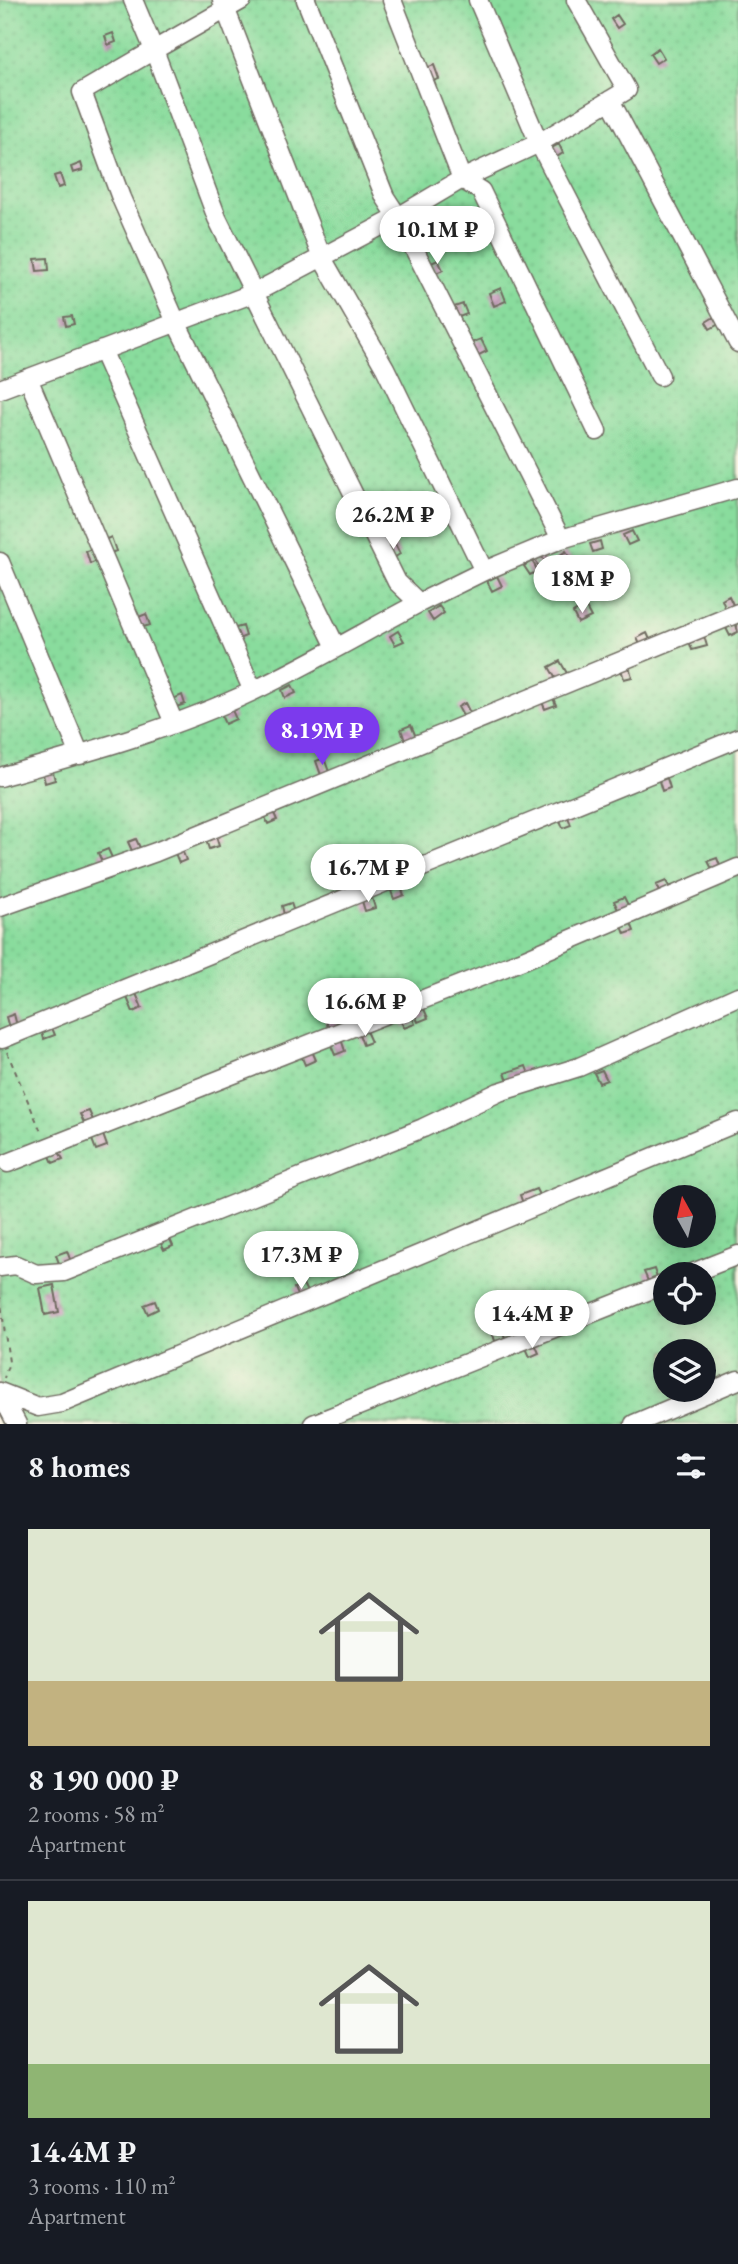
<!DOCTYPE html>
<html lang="en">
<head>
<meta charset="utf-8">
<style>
  :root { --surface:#171b24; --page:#20242c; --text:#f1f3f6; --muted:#9ea1a6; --line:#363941; --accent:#7c3aed }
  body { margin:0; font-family:"EB Garamond",serif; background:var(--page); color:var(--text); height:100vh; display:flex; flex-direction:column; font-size:26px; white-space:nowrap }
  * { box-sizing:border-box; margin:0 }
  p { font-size:23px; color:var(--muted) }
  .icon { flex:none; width:38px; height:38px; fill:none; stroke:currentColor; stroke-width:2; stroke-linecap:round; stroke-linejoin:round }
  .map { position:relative; height:1424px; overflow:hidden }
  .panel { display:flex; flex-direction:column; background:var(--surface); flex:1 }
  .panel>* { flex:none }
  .needle { width:46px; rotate:352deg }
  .tools { position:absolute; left:653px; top:1185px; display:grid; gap:14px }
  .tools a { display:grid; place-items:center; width:63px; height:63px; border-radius:50%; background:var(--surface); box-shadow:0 4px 18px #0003; font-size:35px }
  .price { position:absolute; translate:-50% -60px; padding:0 16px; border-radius:24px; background:#fff; color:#222; font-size:23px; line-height:46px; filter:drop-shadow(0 2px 4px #0008) }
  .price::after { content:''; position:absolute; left:50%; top:42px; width:21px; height:16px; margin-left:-10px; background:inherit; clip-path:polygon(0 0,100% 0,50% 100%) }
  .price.selected { background:var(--accent); color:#fff }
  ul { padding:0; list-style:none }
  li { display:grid; align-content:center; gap:14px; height:371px; padding:0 28px }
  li+li { border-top:2px solid var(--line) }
  li span { display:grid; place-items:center; height:217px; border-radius:0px; color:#555 }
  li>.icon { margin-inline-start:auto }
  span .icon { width:126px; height:126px; fill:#fffc; stroke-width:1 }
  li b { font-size:30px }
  h2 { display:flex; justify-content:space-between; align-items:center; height:84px; padding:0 28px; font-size:30px }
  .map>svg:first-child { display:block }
</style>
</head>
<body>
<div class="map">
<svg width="738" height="1424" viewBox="0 0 738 1424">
  <defs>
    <pattern id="garden-dots" width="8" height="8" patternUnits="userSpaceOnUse" patternTransform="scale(1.75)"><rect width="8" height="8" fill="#89dc9d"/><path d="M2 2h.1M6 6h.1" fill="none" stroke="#76bd87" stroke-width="1.8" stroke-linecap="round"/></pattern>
    <pattern id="building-cross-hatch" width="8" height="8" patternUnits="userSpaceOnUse" patternTransform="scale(1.75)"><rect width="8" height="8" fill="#caa4c1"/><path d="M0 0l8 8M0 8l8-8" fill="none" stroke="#a4869d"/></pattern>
  </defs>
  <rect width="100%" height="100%" fill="#fcf5e5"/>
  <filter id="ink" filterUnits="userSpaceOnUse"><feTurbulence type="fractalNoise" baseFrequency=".0143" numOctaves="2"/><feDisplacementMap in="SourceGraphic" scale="14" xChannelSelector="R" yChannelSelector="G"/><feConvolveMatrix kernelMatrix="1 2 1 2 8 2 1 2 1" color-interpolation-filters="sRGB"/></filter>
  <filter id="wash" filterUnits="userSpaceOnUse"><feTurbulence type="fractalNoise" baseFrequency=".00686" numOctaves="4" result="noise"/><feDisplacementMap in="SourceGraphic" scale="28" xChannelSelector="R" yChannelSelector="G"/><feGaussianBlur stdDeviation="1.57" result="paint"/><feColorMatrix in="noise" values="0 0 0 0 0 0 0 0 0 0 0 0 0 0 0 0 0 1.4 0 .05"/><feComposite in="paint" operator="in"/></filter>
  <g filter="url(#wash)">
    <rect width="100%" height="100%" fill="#efe3c5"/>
    <!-- garden -->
    <path fill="url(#garden-dots)" stroke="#5a8464" stroke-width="2" fill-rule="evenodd" d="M0 0H738V1424H0ZM665 1197H704V1236H665ZM665 1274H704V1312H665ZM665 1351H704V1390H665Z"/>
    <g id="blocks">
      <!-- building -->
      <path fill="url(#building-cross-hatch)" d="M617 15 623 24 617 28 611 19Z
        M113 33 116 42 108 45 105 36Z
        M658 48 664 58 656 63 650 54Z
        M434 65 439 79 428 83 423 69Z
        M559 144 563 153 555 158 550 149Z
        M81 163 83 170 73 173 71 167Z
        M60 174 64 186 58 188 54 176Z
        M48 258 49 270 37 271 35 259Z
        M438 260 443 270 436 273 431 263Z
        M501 288 506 301 494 306 489 293Z
        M463 304 467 314 459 317 454 307Z
        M72 316 74 324 66 326 64 317Z
        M714 317 719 324 710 329 706 322Z
        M481 339 487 351 477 356 471 343Z
        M632 531 637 541 628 545 623 535Z
        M111 537 116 551 107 554 102 541Z
        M600 541 602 549 593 552 590 544Z
        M395 544 400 554 392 559 386 548Z
        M93 549 97 561 90 564 86 551Z
        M566 551 572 560 560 568 555 559Z
        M540 555 548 565 542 570 534 560Z
        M532 561 538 571 530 575 524 566Z
        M497 576 502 586 492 591 487 581Z
        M729 596 734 607 726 610 722 600Z
        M439 606 444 613 433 621 428 613Z
        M585 606 591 617 578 623 573 613Z
        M146 614 150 625 140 628 136 618Z
        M736 624 738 632 730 636 726 628Z
        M243 626 246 636 236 640 232 629Z
        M398 631 404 641 395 645 390 636Z
        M647 633 652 644 642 649 637 638Z
        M703 633 707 646 692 650 688 638Z
        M560 661 568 675 557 681 549 667Z
        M629 666 632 677 624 679 621 669Z
        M292 685 296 693 285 698 282 690Z
        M182 695 185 704 176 707 173 699Z
        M552 696 556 705 545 709 541 700Z
        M465 703 471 715 464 718 458 707Z
        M231 708 236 719 225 724 220 713Z
        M411 725 416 737 405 741 401 729Z
        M324 758 329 772 321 775 316 761Z
        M53 772 55 780 45 783 43 774Z
        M667 778 670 788 662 791 659 781Z
        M273 811 277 820 268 824 264 815Z
        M568 817 571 825 563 828 560 820Z
        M215 833 219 846 209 849 205 837Z
        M136 839 141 850 133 853 128 842Z
        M108 849 113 860 103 864 98 853Z
        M182 850 186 860 179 863 175 853Z
        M717 858 720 866 712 869 708 861Z
        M666 881 670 888 659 892 656 885Z
        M401 887 404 895 394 899 391 891Z
        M624 897 629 907 619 912 614 901Z
        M372 898 375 908 365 911 362 901Z
        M291 903 294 912 284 915 282 906Z
        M631 923 634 931 625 934 622 926Z
        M135 991 142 1008 133 1012 126 995Z
        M424 1009 428 1018 418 1022 414 1012Z
        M14 1014 17 1026 9 1028 6 1017Z
        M335 1014 339 1027 329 1030 325 1018Z
        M411 1014 415 1024 404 1028 400 1019Z
        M52 1028 55 1035 44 1039 42 1032Z
        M366 1031 371 1042 363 1045 359 1034Z
        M341 1039 345 1051 335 1055 330 1043Z
        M312 1051 316 1060 305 1065 301 1055Z
        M526 1066 530 1077 509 1083 505 1073Z
        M602 1070 607 1080 599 1083 594 1073Z
        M89 1111 93 1120 84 1123 80 1114Z
        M102 1132 107 1146 96 1150 91 1137Z
        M59 1152 63 1159 53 1163 50 1156Z
        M536 1189 541 1199 524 1206 520 1195Z
        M169 1237 173 1246 164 1250 160 1241Z
        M67 1251 71 1262 60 1266 56 1255Z
        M654 1269 657 1278 648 1281 644 1272Z
        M303 1284 308 1294 298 1298 294 1288Z
        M54 1285 59 1312 45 1315 40 1288Z
        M155 1301 158 1309 148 1314 144 1305Z
        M535 1314 538 1325 529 1327 526 1317Z
        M502 1326 505 1339 495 1341 491 1329Z
        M535 1344 539 1353 530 1357 526 1348Z"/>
    </g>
  </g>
  <g filter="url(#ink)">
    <use href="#blocks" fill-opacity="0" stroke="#706b61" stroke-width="2"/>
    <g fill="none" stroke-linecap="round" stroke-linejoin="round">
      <!-- minor casing -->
      <g stroke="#706b61" stroke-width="21">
        <path id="minor" d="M133 0 154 50 242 0
          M306 0 385 197 398 217 462 179 539 143 478 0
          M392 0 462 179 481 191 597 431
          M576 0 627 90 539 143 660 376
          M610 100 738 343
          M102 350 253 691
          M28 378 174 723
          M0 389 254 293 398 217 561 539 484 571 385 368 322 258 222 0
          M561 539 738 488
          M0 562 80 755
          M336 647 176 322 121 198 82 92 154 50 217 218 397 582 419 603 484 571
          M0 777C85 753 173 729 253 691 310 664 364 632 419 603
          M0 907 156 852 738 613
          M2 1039 738 738
          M8 1163 523 960 738 868
          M0 1267 16 1265 36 1274 64 1272 423 1128 499 1092 579 1067 738 996
          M690 1274 738 1255
          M0 1392 38 1407 62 1403 738 1122
          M0 1392 17 1424
          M313 1424 665 1284
          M634 1424 738 1380"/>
      </g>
      <!-- path -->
      <path stroke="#706b61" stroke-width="2" stroke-dasharray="5 5" stroke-linecap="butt" d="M7 1052 42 1134
        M0 1297 9 1362 4 1378"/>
      <!-- minor -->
      <use href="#minor" stroke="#fff" stroke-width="18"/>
    </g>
  </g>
</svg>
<div class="tools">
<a><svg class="needle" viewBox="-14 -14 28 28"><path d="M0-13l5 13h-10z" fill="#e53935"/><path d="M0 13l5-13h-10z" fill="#9ea1a6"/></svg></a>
<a><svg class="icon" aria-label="locate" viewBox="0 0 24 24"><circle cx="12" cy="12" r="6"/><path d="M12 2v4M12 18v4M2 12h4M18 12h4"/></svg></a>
<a><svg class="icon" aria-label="layers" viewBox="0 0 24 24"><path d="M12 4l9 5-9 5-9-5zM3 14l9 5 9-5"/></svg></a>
</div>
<b class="price" style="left:437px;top:266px">10.1M ₽</b>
<b class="price" style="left:393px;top:551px">26.2M ₽</b>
<b class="price" style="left:582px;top:615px">18M ₽</b>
<b class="price selected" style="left:322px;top:767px">8.19M ₽</b>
<b class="price" style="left:368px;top:904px">16.7M ₽</b>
<b class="price" style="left:365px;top:1038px">16.6M ₽</b>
<b class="price" style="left:301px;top:1291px">17.3M ₽</b>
<b class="price" style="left:532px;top:1350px">14.4M ₽</b>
</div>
<section class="panel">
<h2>8 homes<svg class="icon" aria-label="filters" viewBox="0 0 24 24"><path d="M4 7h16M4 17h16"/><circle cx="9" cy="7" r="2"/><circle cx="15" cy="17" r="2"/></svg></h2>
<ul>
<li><span style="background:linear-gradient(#dfe7d0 70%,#c2b280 0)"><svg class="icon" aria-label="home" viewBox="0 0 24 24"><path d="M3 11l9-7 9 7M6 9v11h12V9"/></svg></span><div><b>8 190 000 ₽</b><p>2 rooms · 58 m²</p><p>Apartment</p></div></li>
<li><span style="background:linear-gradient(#dfe7d0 75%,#8fb573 0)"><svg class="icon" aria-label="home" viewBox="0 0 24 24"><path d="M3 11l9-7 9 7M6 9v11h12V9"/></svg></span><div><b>14.4M ₽</b><p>3 rooms · 110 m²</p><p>Apartment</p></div></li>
</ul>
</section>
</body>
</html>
